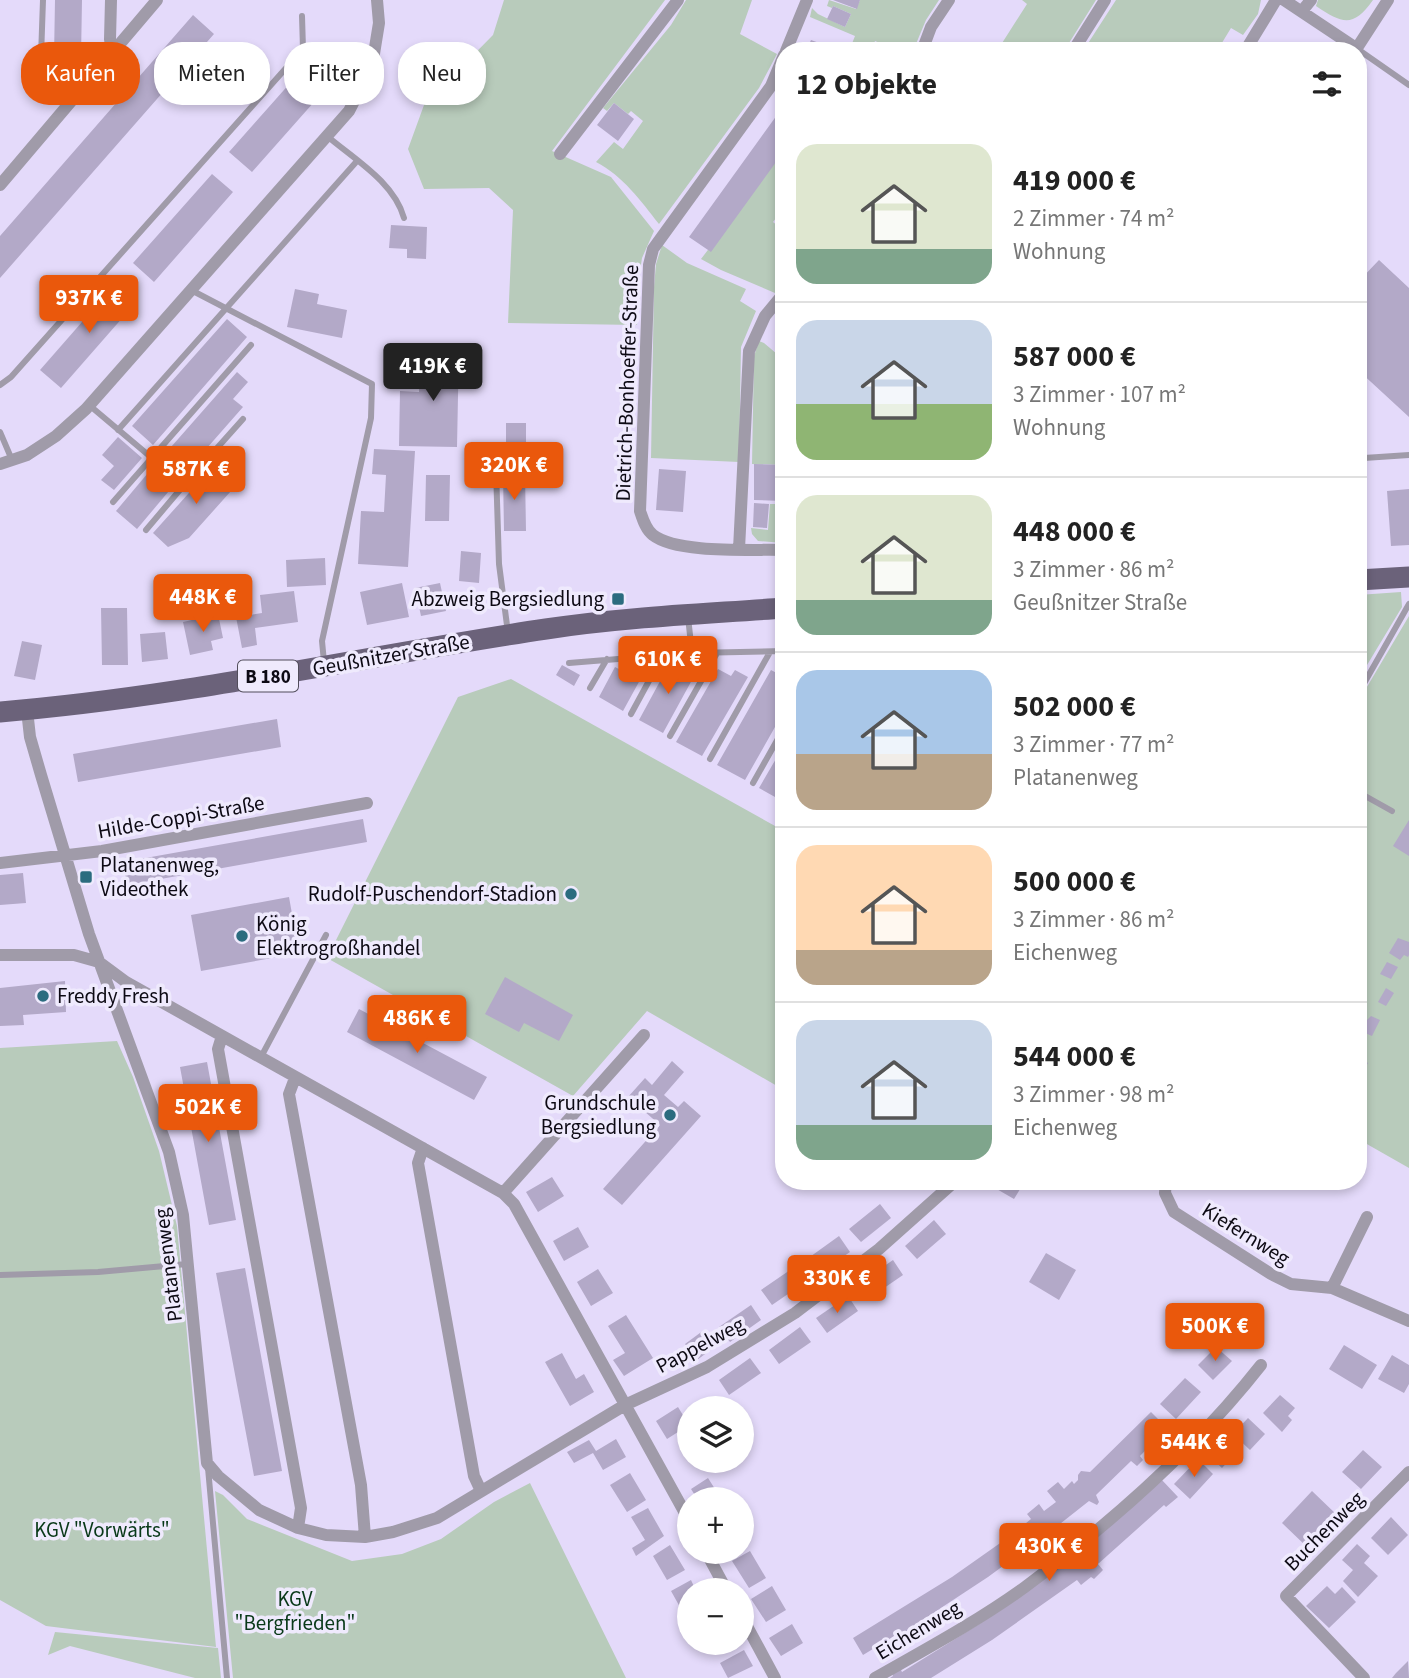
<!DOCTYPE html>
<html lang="de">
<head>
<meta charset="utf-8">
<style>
  :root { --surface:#fff; --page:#f2f2f2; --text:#222; --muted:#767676; --line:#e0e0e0; --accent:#ea580c }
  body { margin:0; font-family:"Source Sans 3",sans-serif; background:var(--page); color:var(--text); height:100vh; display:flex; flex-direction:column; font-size:26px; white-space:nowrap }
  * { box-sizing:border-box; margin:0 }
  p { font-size:23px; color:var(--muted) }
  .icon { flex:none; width:38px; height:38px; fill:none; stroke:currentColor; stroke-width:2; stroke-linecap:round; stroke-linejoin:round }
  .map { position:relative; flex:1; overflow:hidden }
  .drawer { position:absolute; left:775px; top:42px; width:592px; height:1148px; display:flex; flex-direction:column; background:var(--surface); border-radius:28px; box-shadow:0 4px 10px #0003 }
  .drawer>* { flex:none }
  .banner { position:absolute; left:21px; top:42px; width:649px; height:63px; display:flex; gap:14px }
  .fabs { position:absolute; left:677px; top:1396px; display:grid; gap:14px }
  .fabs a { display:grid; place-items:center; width:77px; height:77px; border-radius:50%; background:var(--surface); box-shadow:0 4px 10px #0003; font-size:35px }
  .price { position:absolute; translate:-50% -60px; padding:0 16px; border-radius:7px; background:var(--accent); color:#fff; font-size:23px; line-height:46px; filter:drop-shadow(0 2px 4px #0008) }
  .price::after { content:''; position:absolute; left:50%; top:42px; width:21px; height:16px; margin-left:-10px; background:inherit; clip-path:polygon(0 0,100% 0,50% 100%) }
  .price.selected { background:#222; color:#fff }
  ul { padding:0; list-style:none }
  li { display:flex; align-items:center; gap:21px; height:175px; padding:0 21px }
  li+li { border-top:2px solid var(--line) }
  li span { display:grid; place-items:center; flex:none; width:196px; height:140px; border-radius:21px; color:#555 }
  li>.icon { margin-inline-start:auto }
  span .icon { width:84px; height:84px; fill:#fffc; stroke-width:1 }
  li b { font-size:30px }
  h2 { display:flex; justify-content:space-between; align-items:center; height:84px; padding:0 21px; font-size:30px }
  .tag { padding:0 24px; border-radius:28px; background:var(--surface); box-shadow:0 4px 10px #0003; font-size:24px; line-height:63px }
  .tag.selected { background:var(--accent); color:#fff }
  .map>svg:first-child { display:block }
</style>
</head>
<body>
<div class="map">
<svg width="1409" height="1678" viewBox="0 0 1409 1678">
  <rect width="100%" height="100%" fill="#e4dafa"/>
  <!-- green -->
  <path fill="#b8cbbb" d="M504 0H665L552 151 611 177 654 231 642 258 640 271 637 325 508 323 513 210 489 188 424 189 408 149 424 105 493 35Z
    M686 0H752L740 34 777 54 759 88 659 224C641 201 623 176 596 162L614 142 623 149 643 121 631 111 628 114 614 103 607 111 603 108 671 25Z
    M829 0 856 9 860 0H939L926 20 913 51H900L875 41 871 51H849L855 36 810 17 812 8 818 14 845 27 851 14 833 6 832 8 827 6Z
    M1022 0H1096L1064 51H997L1027 4Z
    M1116 0H1261L1258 14 1243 35 1231 28 1217 51H1083Z
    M1318 0H1373C1353 28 1343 24 1316 6Z
    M784 151V208L773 222 784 231V282L775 293 721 270 701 259Z
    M662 245 687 263 746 289 740 301 756 311 741 347 739 462 651 458 654 287 656 264Z
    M759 341 764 343 784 360V465L752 464 754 356Z
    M770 504H784V543L758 541 752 534 751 528 768 530Z
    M1401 592 1402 607 1358 680V595Z
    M1409 616V1168L1358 1139V702Z
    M511 679 784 831V1090L647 1011 573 1096 327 958 458 697Z
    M117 1041 133 1077 159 1151 177 1226 216 1647 46 1626 0 1600V1048Z
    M530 1483 626 1678H233L215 1491 223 1495 247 1519 352 1561 402 1554 441 1539 494 1502Z
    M55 1632 218 1648 221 1678H195L70 1646 48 1655Z"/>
  <!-- building -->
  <path fill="#b3a9c8" d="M55 0H82L81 57H54Z
    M833 0H860L857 9Z
    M833 6 851 14 845 27 827 19Z
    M193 15 214 34 0 278V236Z
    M811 40 833 48 832 51H806Z
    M307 64 330 84 252 172 229 152Z
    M614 103 634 119 618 141 597 125Z
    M777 115 784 120V151L711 252 689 237Z
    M212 174 233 192 154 282 133 263Z
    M391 225 427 227 426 259 407 258V249L389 248Z
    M1379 260 1409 288V417L1358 370V282Z
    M117 282 138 300 61 388 40 370Z
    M295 289 319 294 317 304 347 310 342 338 287 327Z
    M227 319 247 337 153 445 132 426Z
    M433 344 459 345 457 447 399 446 400 391 419 392 420 361 433 362Z
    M237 372 248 382 233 399 243 407 185 473 164 455Z
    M506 423H526V444H506Z
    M118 437 142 458 114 490 101 480 114 466 102 455Z
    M374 449 415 451 408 567 358 564 361 511 384 512 386 475 372 474Z
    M223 455 234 465 220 481 231 491 189 538 168 547 153 533Z
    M754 464 784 465V501L754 500Z
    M153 467 174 485 137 529 116 511Z
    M659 469 686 471 683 512 656 510Z
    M503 473H525L526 531H504Z
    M426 475H450L449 521H425Z
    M1409 489V545L1391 546 1387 491Z
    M754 503 769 504 767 528 753 527Z
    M461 551 481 553 479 583 459 581Z
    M325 558 326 585 287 587 286 560Z
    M402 583 409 617 367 625 360 592Z
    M440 583 446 611 421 616 415 588Z
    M294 591 298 622 255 628 257 645 242 648 236 617 262 613 260 595Z
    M101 608H127L128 665H102Z
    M218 614 223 638 211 641 213 650 190 655 183 622Z
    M165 632 168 659 142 662 140 634Z
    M22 641 42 645 35 680 14 676Z
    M671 661 684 668 687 663 698 669 663 733 639 720Z
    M562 665 580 675 574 686 556 675Z
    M615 667 640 680 623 711 599 697Z
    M718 669 731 676 735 670 748 677 702 756 676 742Z
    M771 670 784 677V711L745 780 717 765Z
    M277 719 281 747 78 782 73 754Z
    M784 745V802L759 788Z
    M363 819 367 842 127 885 123 862Z
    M1409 820V856L1393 846Z
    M23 873 26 903 0 905V875Z
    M289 897 299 953 201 971 191 915Z
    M1398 938 1409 942V955L1408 957 1404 955 1400 960 1389 953Z
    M1387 962 1398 967 1391 979 1380 974Z
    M505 977 573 1015 559 1041 524 1023 519 1032 485 1014Z
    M65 981 66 1012 23 1015 24 1025 0 1026V988Z
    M1386 988 1394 993 1386 1006 1378 1002Z
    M359 1009 487 1077 474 1100 347 1032Z
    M1358 1015 1367 1020 1371 1016 1380 1020 1372 1036 1358 1030Z
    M1358 1046 1366 1052 1362 1059 1368 1063 1363 1072 1358 1069Z
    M672 1061 684 1072 664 1095 678 1107 684 1101 701 1116 622 1205 603 1189 660 1125 628 1097 645 1078 652 1085Z
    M207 1062 236 1220 209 1225 180 1067Z
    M552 1177 564 1196 538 1212 526 1192Z
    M990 1181H1025L1014 1199 988 1184Z
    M880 1204 891 1218 861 1242 849 1229Z
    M934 1220 946 1234 917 1259 905 1246Z
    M578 1227 589 1247 564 1261 553 1241Z
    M839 1236 850 1252 818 1274 807 1259Z
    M1046 1253 1076 1270 1059 1300 1029 1282Z
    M893 1260 903 1275 871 1297 861 1282Z
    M245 1268 282 1471 254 1476 216 1273Z
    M793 1268 804 1283 772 1305 761 1290Z
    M598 1269 613 1293 591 1306 577 1282Z
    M848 1296 858 1311 827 1333 816 1318Z
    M751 1305 761 1320 730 1342 719 1327Z
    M626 1315 653 1358 624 1376 613 1360 625 1353 608 1326Z
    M800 1327 811 1342 779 1364 769 1350Z
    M704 1330 716 1346 697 1360 685 1344Z
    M1344 1345 1377 1365 1362 1389 1329 1369Z
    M1216 1347 1232 1361 1213 1380 1198 1365Z
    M562 1353 576 1379 584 1374 594 1392 570 1406 545 1362Z
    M1392 1355 1409 1365V1384L1404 1393 1378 1379Z
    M750 1358 761 1373 729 1395 719 1380Z
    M1185 1378 1201 1392 1176 1419 1160 1404Z
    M1280 1395 1295 1408 1288 1416 1292 1420 1282 1432 1263 1413Z
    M678 1407 689 1425 667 1439 656 1421Z
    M1151 1412 1167 1428 1140 1456 1143 1460 1137 1466 1131 1461 1096 1495 1099 1502 1097 1505 1089 1501 1051 1531 1056 1537 1049 1543 1044 1536 988 1577 909 1629 911 1631 903 1636 901 1632 863 1655 853 1638 952 1577 1013 1534 1018 1541 1026 1535 1020 1528 1031 1519 1027 1514 1039 1504 1044 1511 1056 1502 1047 1491 1058 1482 1064 1489 1072 1481 1074 1484 1078 1480V1475L1081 1471 1090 1472Z
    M1248 1418 1265 1434 1250 1450 1233 1434Z
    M616 1439 626 1457 603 1470 593 1453 574 1463 567 1452 589 1440 596 1451Z
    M1221 1439 1236 1453 1222 1468 1207 1454Z
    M1363 1450 1382 1467 1361 1489 1342 1472Z
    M1198 1459 1213 1474 1190 1499 1174 1484Z
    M630 1473 646 1500 627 1512 610 1485Z
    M708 1478 722 1500H698L691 1489Z
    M1161 1479 1178 1497 1166 1507 1164 1505 1098 1564 1103 1570 1094 1579 1091 1577 1081 1585 1077 1580 992 1640 931 1678H890L893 1676 892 1673 900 1668 902 1672 981 1623Z
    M1312 1491 1337 1515 1307 1547 1282 1523Z
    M648 1508 664 1536 636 1556 632 1548 645 1540 631 1517Z
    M1391 1517 1408 1535 1388 1555 1371 1538Z
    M1357 1544 1370 1556 1364 1563 1378 1576 1358 1597 1343 1581 1353 1570 1342 1560Z
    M670 1545 685 1570 667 1580 653 1556Z
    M750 1551 766 1578 749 1588 732 1561Z
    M691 1580 696 1591H690V1614L685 1616 671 1591Z
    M772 1586 786 1610 766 1622 751 1599Z
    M1327 1586 1335 1594 1342 1587 1356 1602 1329 1628 1306 1606Z
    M792 1624 803 1643 781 1656 769 1638Z
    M744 1650 753 1666 728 1678 720 1663Z
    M1408 1661 1409 1678H1392L1396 1673Z"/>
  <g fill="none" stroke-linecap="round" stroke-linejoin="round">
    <!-- service -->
    <path stroke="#a09ba9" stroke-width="6" d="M302 16 303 49
      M1250 43 1263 51
      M1356 48 1409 85
      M41 57 43 0
      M327 136C354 159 394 182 404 218
      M191 290 372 384 371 418 322 641 324 662
      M0 385 11 377 303 49 371 66
      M89 405 184 485 243 419
      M118 430 357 161
      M0 432 12 460
      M1364 458 1409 455
      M496 469 499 564 508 633
      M113 502 251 345
      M146 530 184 485
      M688 617 692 653
      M569 663 692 653 784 651
      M590 688 607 659
      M1358 694 1409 604
      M631 714 663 655
      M670 736 717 653
      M710 759 770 652
      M753 783 784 728
      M1358 792 1392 811
      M261 1057 326 935
      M0 1275 98 1272 187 1264
      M208 1468 227 1678"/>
    <!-- minor -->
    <path stroke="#a09ba9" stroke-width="12" d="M111 0 110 39 112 54
      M1284 0 1356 48
      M1302 11 1311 0
      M786 51 807 0
      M922 51 931 27 949 0
      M1073 51 1105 0
      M1245 51 1276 0
      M1355 51 1388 0
      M784 55 771 86 653 249 649 265 640 511C643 520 646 530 653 535 677 554 753 549 784 550
      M560 154 678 0
      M0 185 157 0
      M0 464 27 455 56 436 86 409 349 111 372 66 379 23 377 0
      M739 549 749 351 765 316 784 293
      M27 710 30 737 41 775 89 934 169 1152 183 1215 207 1463 218 1476 259 1510 298 1528 326 1535 365 1537 393 1532 437 1518 625 1405 707 1367 795 1313 879 1249 953 1183
      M0 863 102 851 367 803
      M0 955H74L99 962 126 982 503 1193 514 1204 690 1522
      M222 1036 218 1049 301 1508 298 1528
      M295 1078 289 1094 361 1485 365 1537
      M423 1148 418 1163 474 1476 481 1491
      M1166 1181 1165 1193 1174 1212 1271 1274 1291 1284 1332 1288 1409 1321
      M503 1193 644 1035
      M1332 1288 1367 1217
      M706 1552 727 1591
      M742 1617 775 1678
      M875 1678C926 1649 978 1621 1025 1587 1111 1523 1195 1449 1261 1365
      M1364 1678 1286 1596 1409 1472"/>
    <!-- primary -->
    <path stroke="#6b627a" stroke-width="21" d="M1358 580 1409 577
      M0 712C184 697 364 656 546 629 625 617 704 614 784 608"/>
  </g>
  <!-- markers -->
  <g fill="#2b6c7f" stroke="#efeafd" stroke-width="2.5">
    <rect x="611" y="592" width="14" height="14" rx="3.5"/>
    <rect x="79" y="870" width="14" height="14" rx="3.5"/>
    <circle cx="571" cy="894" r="7"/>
    <circle cx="242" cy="936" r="7"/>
    <circle cx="43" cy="996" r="7"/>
    <circle cx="670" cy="1115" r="7"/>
  </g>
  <g text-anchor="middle" stroke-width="7" stroke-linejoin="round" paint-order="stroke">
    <!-- shield labels -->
    <rect fill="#efeafd" stroke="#514d5a" stroke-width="2" x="238" y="660.5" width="60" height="31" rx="5"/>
    <g font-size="19" font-weight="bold" fill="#0d0a14">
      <text x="268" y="683">B 180</text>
    </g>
    <!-- street labels -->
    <g font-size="21" fill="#0d0a14" stroke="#efeafd">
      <text transform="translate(627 383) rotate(-88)" y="7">Dietrich-Bonhoeffer-Straße</text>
      <text transform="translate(391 655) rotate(-10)" y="7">Geußnitzer Straße</text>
      <text transform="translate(181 817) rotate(-10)" y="7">Hilde-Coppi-Straße</text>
      <text transform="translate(1246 1234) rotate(32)" y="7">Kiefernweg</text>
      <text transform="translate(168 1265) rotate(-97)" y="7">Platanenweg</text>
      <text transform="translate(700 1345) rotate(-28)" y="7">Pappelweg</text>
      <text transform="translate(1324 1531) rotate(-45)" y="7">Buchenweg</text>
      <text transform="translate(918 1630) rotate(-31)" y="7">Eichenweg</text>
    </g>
    <!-- poi labels -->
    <g font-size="21" fill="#0d0a14" stroke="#efeafd" text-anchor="end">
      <text x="604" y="606">Abzweig Bergsiedlung</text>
      <text x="100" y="872" text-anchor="start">Platanenweg,<tspan x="100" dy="24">Videothek</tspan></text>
      <text x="557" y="901">Rudolf-Puschendorf-Stadion</text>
      <text x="256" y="931" text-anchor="start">König<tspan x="256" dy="24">Elektrogroßhandel</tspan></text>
      <text x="57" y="1003" text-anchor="start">Freddy Fresh</text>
      <text x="656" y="1110">Grundschule<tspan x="656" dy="24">Bergsiedlung</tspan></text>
    </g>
    <!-- park labels -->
    <g font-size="21" fill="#093919" stroke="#efeafd">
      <text x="102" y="1537">KGV "Vorwärts"</text>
      <text x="295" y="1606">KGV<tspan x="295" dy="24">"Bergfrieden"</tspan></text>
    </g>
  </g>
</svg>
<div class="fabs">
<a><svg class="icon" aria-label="layers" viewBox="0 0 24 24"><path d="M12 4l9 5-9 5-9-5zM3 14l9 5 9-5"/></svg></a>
<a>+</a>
<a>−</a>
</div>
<b class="price" style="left:89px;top:335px">937K €</b>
<b class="price selected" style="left:433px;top:403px">419K €</b>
<b class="price" style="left:514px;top:502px">320K €</b>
<b class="price" style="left:196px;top:506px">587K €</b>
<b class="price" style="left:203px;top:634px">448K €</b>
<b class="price" style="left:668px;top:696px">610K €</b>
<b class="price" style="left:417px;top:1055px">486K €</b>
<b class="price" style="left:208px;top:1144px">502K €</b>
<b class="price" style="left:837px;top:1315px">330K €</b>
<b class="price" style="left:1215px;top:1363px">500K €</b>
<b class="price" style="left:1194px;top:1479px">544K €</b>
<b class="price" style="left:1049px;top:1583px">430K €</b>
<div class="banner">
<a class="tag selected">Kaufen</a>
<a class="tag">Mieten</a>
<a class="tag">Filter</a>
<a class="tag">Neu</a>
</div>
<section class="drawer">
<h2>12 Objekte<svg class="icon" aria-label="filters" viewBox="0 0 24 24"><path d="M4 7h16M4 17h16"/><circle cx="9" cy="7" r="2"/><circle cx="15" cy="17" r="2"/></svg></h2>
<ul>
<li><span style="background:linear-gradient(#dfe7d0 75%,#7fa58c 0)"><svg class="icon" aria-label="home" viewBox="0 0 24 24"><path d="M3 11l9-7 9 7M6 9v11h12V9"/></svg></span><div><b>419 000 €</b><p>2 Zimmer · 74 m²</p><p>Wohnung</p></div></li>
<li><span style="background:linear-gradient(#c9d6e8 60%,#8fb573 0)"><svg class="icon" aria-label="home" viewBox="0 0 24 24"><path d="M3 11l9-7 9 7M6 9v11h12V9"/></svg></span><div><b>587 000 €</b><p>3 Zimmer · 107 m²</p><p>Wohnung</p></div></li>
<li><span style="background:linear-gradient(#dfe7d0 75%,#7fa58c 0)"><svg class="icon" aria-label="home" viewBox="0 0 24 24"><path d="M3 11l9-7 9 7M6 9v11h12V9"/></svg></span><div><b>448 000 €</b><p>3 Zimmer · 86 m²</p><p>Geußnitzer Straße</p></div></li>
<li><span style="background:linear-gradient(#a9c7e8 60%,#b9a48a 0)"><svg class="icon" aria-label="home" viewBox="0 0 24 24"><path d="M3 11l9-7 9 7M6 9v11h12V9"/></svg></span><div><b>502 000 €</b><p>3 Zimmer · 77 m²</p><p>Platanenweg</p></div></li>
<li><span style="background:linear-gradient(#ffd9b3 75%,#b9a48a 0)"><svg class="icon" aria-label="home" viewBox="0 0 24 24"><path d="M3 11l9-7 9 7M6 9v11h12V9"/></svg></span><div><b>500 000 €</b><p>3 Zimmer · 86 m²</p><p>Eichenweg</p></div></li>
<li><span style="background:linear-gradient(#c9d6e8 75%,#7fa58c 0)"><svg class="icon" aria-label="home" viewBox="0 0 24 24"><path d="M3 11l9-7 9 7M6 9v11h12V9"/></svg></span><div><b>544 000 €</b><p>3 Zimmer · 98 m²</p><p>Eichenweg</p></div></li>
</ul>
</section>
</div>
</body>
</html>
